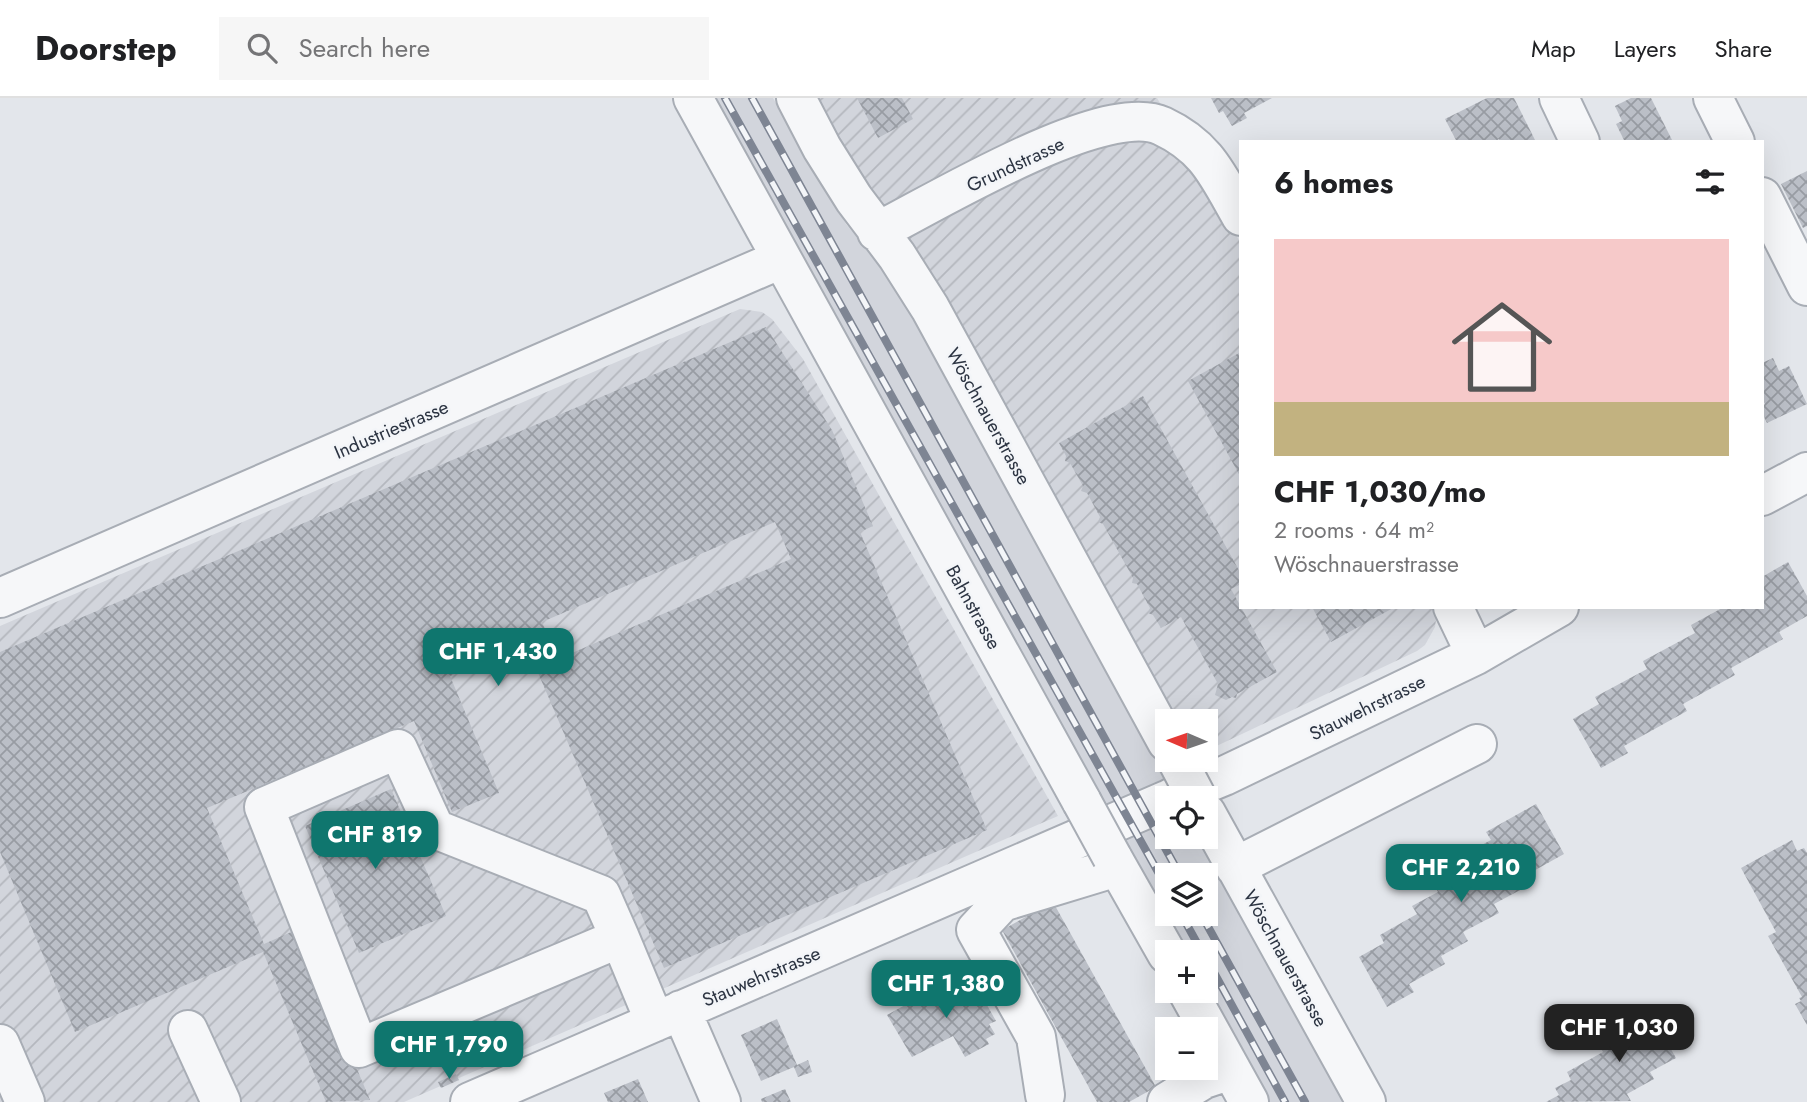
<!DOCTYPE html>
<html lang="en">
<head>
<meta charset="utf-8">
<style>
  :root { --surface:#fff; --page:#f6f6f6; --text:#202124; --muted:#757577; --line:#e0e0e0; --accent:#0f766e }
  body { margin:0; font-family:Jost,sans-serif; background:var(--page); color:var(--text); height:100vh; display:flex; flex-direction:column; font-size:26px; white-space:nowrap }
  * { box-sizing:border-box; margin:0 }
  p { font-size:23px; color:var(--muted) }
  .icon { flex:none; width:38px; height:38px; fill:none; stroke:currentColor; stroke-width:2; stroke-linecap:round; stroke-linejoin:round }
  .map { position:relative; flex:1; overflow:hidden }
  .panel { position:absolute; left:1239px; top:42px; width:525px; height:469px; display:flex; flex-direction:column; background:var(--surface); border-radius:0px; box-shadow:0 7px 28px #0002 }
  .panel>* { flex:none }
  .needle { width:46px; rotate:272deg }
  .tools { position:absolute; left:1155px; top:611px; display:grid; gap:14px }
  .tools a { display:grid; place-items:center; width:63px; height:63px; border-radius:0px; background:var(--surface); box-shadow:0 7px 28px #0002; font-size:35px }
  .price { position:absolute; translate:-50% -60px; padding:0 16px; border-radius:14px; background:var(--accent); color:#fff; font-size:23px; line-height:46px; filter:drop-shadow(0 2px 4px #0008) }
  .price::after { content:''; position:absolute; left:50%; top:42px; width:21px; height:16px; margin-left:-10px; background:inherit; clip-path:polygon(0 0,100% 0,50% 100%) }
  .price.selected { background:#222; color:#fff }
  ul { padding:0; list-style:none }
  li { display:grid; align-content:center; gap:14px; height:371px; padding:0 35px }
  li+li { border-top:2px solid var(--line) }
  li span { display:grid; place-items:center; height:217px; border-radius:0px; color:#555 }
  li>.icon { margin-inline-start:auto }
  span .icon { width:126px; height:126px; fill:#fffc; stroke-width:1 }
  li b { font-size:30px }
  h2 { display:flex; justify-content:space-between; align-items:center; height:84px; padding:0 35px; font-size:30px }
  header { display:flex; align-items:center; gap:42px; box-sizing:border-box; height:98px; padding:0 35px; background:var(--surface); border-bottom:2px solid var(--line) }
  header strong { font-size:33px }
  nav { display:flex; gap:38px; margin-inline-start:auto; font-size:24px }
  .search { width:490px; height:63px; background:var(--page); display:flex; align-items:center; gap:18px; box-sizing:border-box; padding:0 24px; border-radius:0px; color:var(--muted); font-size:26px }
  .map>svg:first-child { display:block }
</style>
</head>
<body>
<header>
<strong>Doorstep</strong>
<div class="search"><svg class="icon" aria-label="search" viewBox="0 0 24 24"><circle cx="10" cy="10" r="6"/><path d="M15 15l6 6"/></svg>Search here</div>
<nav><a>Map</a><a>Layers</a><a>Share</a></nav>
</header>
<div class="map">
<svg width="1807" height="1004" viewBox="0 0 1807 1004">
  <defs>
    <pattern id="industrial-furrows" width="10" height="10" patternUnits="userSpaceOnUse" patternTransform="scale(1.75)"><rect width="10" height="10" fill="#d2d5dc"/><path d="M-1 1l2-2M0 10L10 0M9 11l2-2" fill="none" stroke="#b4b7be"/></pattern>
    <pattern id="building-cross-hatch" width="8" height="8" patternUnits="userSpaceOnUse" patternTransform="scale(1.75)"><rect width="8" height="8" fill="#bbbfc7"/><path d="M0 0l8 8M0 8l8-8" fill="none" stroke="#989ca3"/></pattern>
  </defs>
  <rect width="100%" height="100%" fill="#e3e6eb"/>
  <!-- built -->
  <path fill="#d2d5dc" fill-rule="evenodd" d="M699 0H773L846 126 919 215 1185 700H1167V738H1206L1353 1004H1263L1206 892V854H1178ZM1167 777H1206V816H1167Z"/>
  <!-- industrial -->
  <path fill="url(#industrial-furrows)" d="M804 0H1157L1208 84 1241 146V509H1434L1437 515 1435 529 1425 547 1417 553 1206 653V623H1169Z
    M740 211 762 214 772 221 803 261 1058 718 404 1004H0V528Z"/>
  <!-- building -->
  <path fill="url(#building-cross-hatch)" fill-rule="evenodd" d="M857 0H902L913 21 878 40Z
    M1211 0H1272L1244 15 1247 20 1232 28 1223 13 1219 15Z
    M1487 0H1514L1536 44H1501L1499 41 1494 44H1457L1445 21Z
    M1631 0H1651L1673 44H1625L1616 26 1622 23 1615 8Z
    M1807 73V128L1803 130 1781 86Z
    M766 229 832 332 873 428 860 434 987 732 664 870 536 570 539 569 528 545 450 578 499 695 452 714 414 623 207 710 264 846 298 831 370 1002 326 1004 263 854 75 934 0 754V554ZM775 424 791 461 558 561 542 524Z
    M1241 254V380L1188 283Z
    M1773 260 1779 273 1789 268 1807 306 1767 325 1762 315V308L1765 306 1762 301V265Z
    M1143 298 1241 476V486L1231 491 1277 574 1237 596 1236 600 1232 599 1226 602 1215 597 1218 586 1181 519 1161 530 1153 517 1148 515 1150 510 1137 486 1132 485 1133 480 1103 426 1098 424 1100 419 1087 395 1081 393 1083 388 1070 365 1065 363 1066 358 1059 345Z
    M1788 464 1807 498V518L1779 534 1783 541 1731 570 1735 577 1683 606 1687 613 1624 648 1628 655 1601 670 1573 621 1599 606 1595 599 1647 571 1643 563 1695 535 1691 527 1724 509H1762V479Z
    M1312 509H1395L1331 544Z
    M391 691 446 818 359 855 305 728Z
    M1536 706 1564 756 1517 782 1522 791 1494 806 1499 815 1463 834 1468 843 1441 858 1445 866 1409 886 1414 894 1387 909 1359 859 1384 845 1380 837 1417 816 1412 808 1438 794 1433 785 1470 765 1465 756 1491 742 1486 734Z
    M1792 742 1797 753 1804 750 1807 755V927L1795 906 1801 903 1799 900 1802 899 1768 838 1776 834 1741 770Z
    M1053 804 1156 989 1129 1004H1097L1002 832Z
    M970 877 996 923 989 926 995 936 986 941 989 946 965 959 953 938 912 959 887 917 916 901 919 906Z
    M1648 911 1676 960 1650 974 1654 981 1627 996 1631 1003 1546 1004 1559 997 1555 990 1571 982 1567 974 1603 954 1599 947 1615 939 1611 932Z
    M777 921 797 967 808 962 812 974 798 979 794 969 761 983 741 937Z
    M456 976 459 982 441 990 438 984Z
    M638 981 648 1004H608L604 995Z
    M785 991 791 1004H762L761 1001Z"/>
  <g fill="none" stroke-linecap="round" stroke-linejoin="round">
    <!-- minor casing -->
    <g stroke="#a8adb5" stroke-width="42">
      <path id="minor" d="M693 0 1082 704
        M796 0 822 50 854 101 897 158 930 210 1167 644
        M1559 0 1580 44
        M1713 0 1735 44
        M1762 99 1807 188
        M877 134C933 106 1105 1 1162 28 1207 49 1218 78 1241 118
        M1762 398 1807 374
        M0 500 781 161
        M1453 509 1476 557
        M1171 700 1224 678 1476 557 1559 509
        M1206 715 1366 1004
        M1112 759 1167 856
        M1235 769 1477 646
        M620 840 601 797 435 731 398 651 264 709 359 950 620 840 655 924
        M1187 892 1249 1004
        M681 912 721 1004
        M188 932 221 1004
        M0 946 25 1004
        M1045 997 1036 939 976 832 1002 804 1117 769
        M470 1004 1167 702
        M1167 1004 1204 981 1231 972"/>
    </g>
    <!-- minor -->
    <use href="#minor" stroke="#f6f7f9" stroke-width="38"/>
    <!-- rail casing -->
    <g stroke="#7e8593" stroke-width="8">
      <path id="rail" d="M725 0 1167 790
        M752 0 1180 777
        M1181 816 1202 854
        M1201 816 1305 1004
        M1206 860 1285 1004"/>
    </g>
    <!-- rail -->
    <use href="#rail" stroke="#f3f5f8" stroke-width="5" stroke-dasharray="16" stroke-linecap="butt"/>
    <!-- minor-bridge casing -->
    <g stroke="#a8adb5" stroke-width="42" stroke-linecap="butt">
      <path id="minor-bridge" d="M1177 662 1197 700
        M1082 704 1112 759"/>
    </g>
    <!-- minor-bridge -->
    <use href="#minor-bridge" stroke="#f6f7f9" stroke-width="38"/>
  </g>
  <g text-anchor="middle" stroke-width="5" stroke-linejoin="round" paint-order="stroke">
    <!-- street labels -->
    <g font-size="19" fill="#2c3442" stroke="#f3f5f8">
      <text transform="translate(1015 66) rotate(-25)" y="7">Grundstrasse</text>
      <text transform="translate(989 318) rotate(61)" y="7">Wöschnauerstrasse</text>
      <text transform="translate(391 331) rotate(-23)" y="7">Industriestrasse</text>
      <text transform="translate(974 509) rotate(61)" y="7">Bahnstrasse</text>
      <text transform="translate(1367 609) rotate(-26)" y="7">Stauwehrstrasse</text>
      <text transform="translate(1286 860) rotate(61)" y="7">Wöschnauerstrasse</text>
      <text transform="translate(761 878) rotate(-23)" y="7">Stauwehrstrasse</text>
    </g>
  </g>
</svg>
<div class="tools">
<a><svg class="needle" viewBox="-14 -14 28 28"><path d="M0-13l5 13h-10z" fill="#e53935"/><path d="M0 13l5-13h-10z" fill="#757577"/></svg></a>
<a><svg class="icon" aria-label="locate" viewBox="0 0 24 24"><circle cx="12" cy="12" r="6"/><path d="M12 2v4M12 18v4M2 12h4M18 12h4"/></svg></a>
<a><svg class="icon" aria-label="layers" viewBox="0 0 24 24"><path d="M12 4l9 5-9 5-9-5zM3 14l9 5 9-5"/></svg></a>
<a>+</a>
<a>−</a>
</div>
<b class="price" style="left:498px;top:590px">CHF 1,430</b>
<b class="price" style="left:375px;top:773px">CHF 819</b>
<b class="price" style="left:1461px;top:806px">CHF 2,210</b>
<b class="price" style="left:946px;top:922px">CHF 1,380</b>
<b class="price selected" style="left:1619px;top:966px">CHF 1,030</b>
<b class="price" style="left:449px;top:983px">CHF 1,790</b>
<section class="panel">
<h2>6 homes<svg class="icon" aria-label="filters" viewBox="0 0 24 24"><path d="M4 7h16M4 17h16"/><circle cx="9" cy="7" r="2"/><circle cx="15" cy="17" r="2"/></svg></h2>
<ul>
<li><span style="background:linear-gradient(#f6c9c9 75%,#c2b280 0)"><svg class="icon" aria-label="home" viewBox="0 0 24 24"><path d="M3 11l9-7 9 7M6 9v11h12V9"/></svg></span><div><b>CHF 1,030/mo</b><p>2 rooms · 64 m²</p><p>Wöschnauerstrasse</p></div></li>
</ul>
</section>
</div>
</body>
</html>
